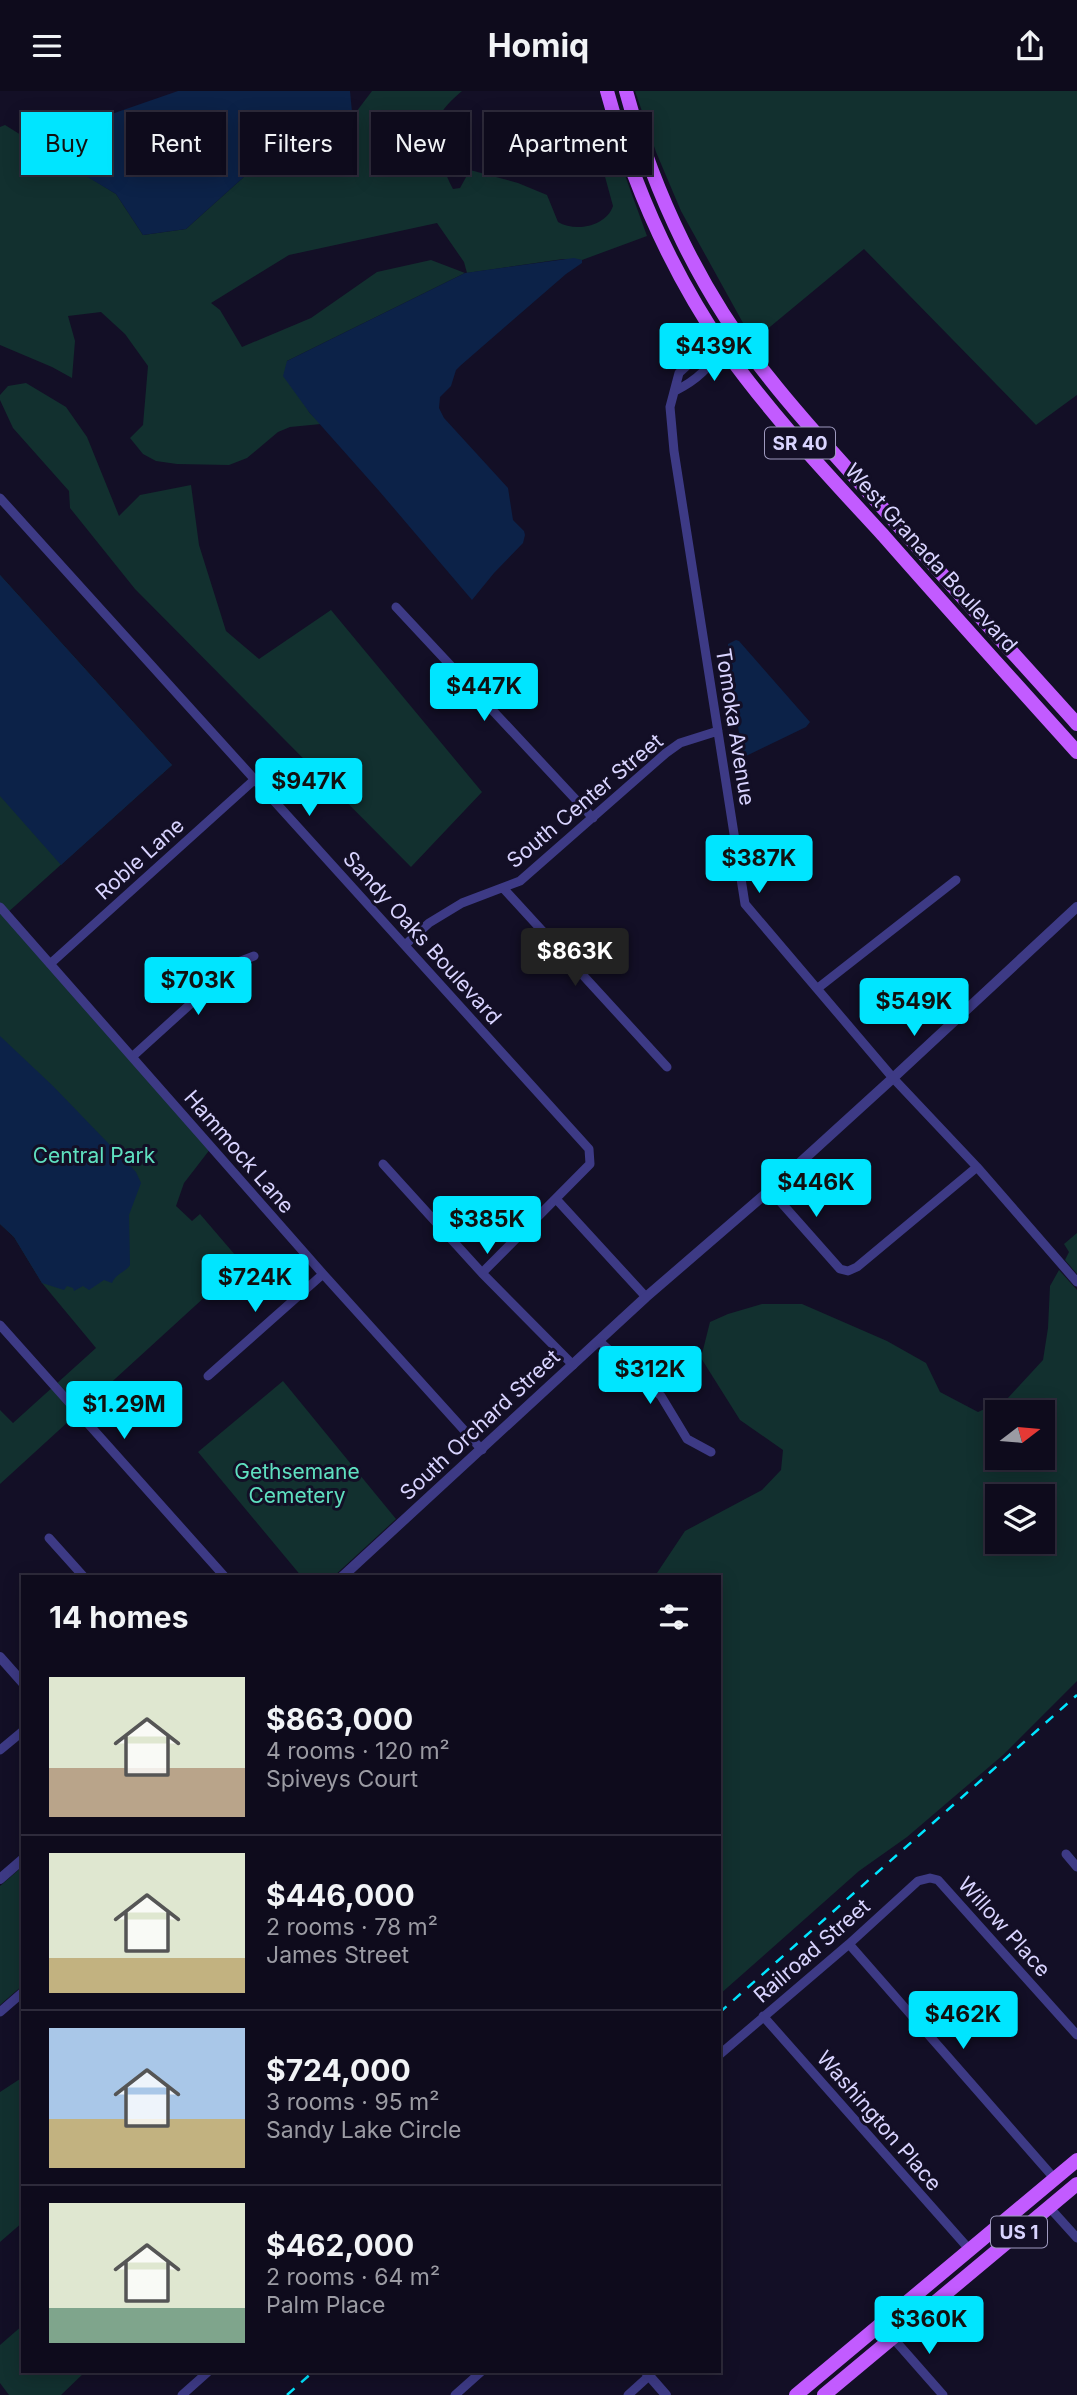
<!DOCTYPE html>
<html lang="en">
<head>
<meta charset="utf-8">
<style>
  :root { --surface:#0e0b1c; --page:#1c1929; --text:#f1f3f6; --muted:#9b9ba3; --line:#2e2b3b; --accent:#00e5ff }
  body { margin:0; font-family:Inter,sans-serif; background:var(--page); color:var(--text); height:100vh; display:flex; flex-direction:column; font-size:26px; white-space:nowrap }
  * { box-sizing:border-box; margin:0 }
  p { font-size:23px; color:var(--muted) }
  .icon { flex:none; width:38px; height:38px; fill:none; stroke:currentColor; stroke-width:2; stroke-linecap:round; stroke-linejoin:round }
  .map { position:relative; flex:1; overflow:hidden }
  .details { position:absolute; left:21px; top:1484px; width:700px; height:798px; display:flex; flex-direction:column; background:var(--surface); border-radius:0px; box-shadow:0 4px 18px #0003,0 0 0 2px var(--line) }
  .details>* { flex:none }
  .hud { position:absolute; left:21px; top:21px; width:700px; height:63px; display:flex; gap:14px }
  .needle { width:46px; rotate:74deg }
  .buttons { position:absolute; left:985px; top:1309px; display:grid; gap:14px }
  .buttons a { display:grid; place-items:center; width:70px; height:70px; border-radius:0px; background:var(--surface); box-shadow:0 4px 18px #0003,0 0 0 2px var(--line); font-size:35px }
  .price { position:absolute; translate:-50% -60px; padding:0 16px; border-radius:7px; background:var(--accent); color:#111; font-size:23px; line-height:46px; filter:drop-shadow(0 2px 4px #0008) }
  .price::after { content:''; position:absolute; left:50%; top:42px; width:21px; height:16px; margin-left:-10px; background:inherit; clip-path:polygon(0 0,100% 0,50% 100%) }
  .price.current { background:#222; color:#fff }
  ul { padding:0; list-style:none }
  li { display:flex; align-items:center; gap:21px; height:175px; padding:0 28px }
  li+li { border-top:2px solid var(--line) }
  li span { display:grid; place-items:center; flex:none; width:196px; height:140px; border-radius:0px; color:#555 }
  li>.icon { margin-inline-start:auto }
  span .icon { width:84px; height:84px; fill:#fffc; stroke-width:1 }
  li b { font-size:30px }
  h2 { display:flex; justify-content:space-between; align-items:center; height:84px; padding:0 28px; font-size:30px }
  .chip { padding:0 24px; border-radius:0px; background:var(--surface); box-shadow:0 4px 18px #0003,0 0 0 2px var(--line); font-size:24px; line-height:63px }
  .chip.current { background:var(--accent); color:#111 }
  header { display:flex; justify-content:space-between; align-items:center; height:91px; padding:0 28px; background:var(--surface); font-size:32px; font-weight:700 }
  .map>svg:first-child { display:block }
</style>
</head>
<body>
<header><svg class="icon" aria-label="menu" viewBox="0 0 24 24"><path d="M4 6h16M4 12h16M4 18h16"/></svg>Homiq<svg class="icon" aria-label="share" viewBox="0 0 24 24"><path d="M12 15V3M7 8l5-5 5 5M5 13v7h14v-7"/></svg></header>
<div class="map">
<svg width="1077" height="2304" viewBox="0 0 1077 2304">
  <rect width="100%" height="100%" fill="#130f26"/>
  <!-- green -->
  <path fill="#12302f" fill-rule="evenodd" d="M372 0H462C455 6 447 13 442 21 430 44 442 77 453 98L460 97 470 79 518 92 547 104 558 131C575 141 606 136 613 115L601 71 604 66 617 62 647 145 582 169 563 168 467 182 464 171 437 132 289 164 211 212 220 219 242 256 311 227 377 181 431 169 465 182 287 270 309 321 321 333 290 336 278 341 247 367 229 374 177 373 156 370 143 363 130 347 143 334 148 275 125 243 101 221 68 225 75 250 72 287 52 276 0 254V36L5 34 116 103 143 144 186 138 246 84 310 44 350 29Z
    M635 0H1077V304L1036 334 864 158 753 250 681 120 656 61Z
    M26 292 66 316 87 346 119 425 140 404 191 394 199 454 226 540 259 568 331 519 482 701 411 776 135 498 70 417 69 400 13 337 0 309V304L8 295Z
    M0 484 172 674 6 823 211 1057 184 1092 176 1115 192 1130 200 1123 242 1172 0 1393V1319L13 1332 96 1257 42 1192 14 1146 0 1133Z
    M1077 1142V1183L1065 1169 1069 1161 1064 1153Z
    M1059 1179 1077 1199V1590L1003 1664 907 1746 859 1780 719 1904V1486L655 1485 685 1440 762 1399 781 1379 783 1359 740 1329 701 1267 710 1231 728 1223 762 1213H802L887 1250 926 1272 940 1301 978 1321 1007 1308 1043 1269 1048 1237 1050 1195ZM998 1321H1043V1367H998ZM998 1405H1043V1451H998Z
    M283 1290 396 1428 333 1486H302L198 1361Z
    M23 1775V1894L0 1914V1795Z
    M23 1986V2131L0 2151V2001Z
    M23 2234V2280H86L61 2304H9L0 2292V2254Z"/>
  <!-- water -->
  <path fill="#0c2248" d="M178 0H350L352 21 350 29 310 44 246 84 186 138 143 144 116 103 54 66 61 37 77 35Z
    M574 167 582 169V172L566 183 460 275 456 279 451 295 440 306 439 317 444 327 508 397 513 429 524 440 525 444 523 452 494 482 472 509 380 401 309 321 283 285 287 270 465 182Z
    M0 484 172 674 61 774 0 705Z
    M736 549 739 550 810 631 806 636 744 666 742 664 728 563V553Z
    M0 945 53 995 136 1081 141 1092 129 1124 130 1174C125 1182 116 1182 112 1192L104 1189 89 1199 83 1195 74 1200 73 1197 67 1195 64 1199 42 1192 14 1146 0 1133Z"/>
  <g fill="none" stroke-linecap="round" stroke-linejoin="round">
    <!-- minor -->
    <path stroke="#3d3a85" stroke-width="9" d="M737 243 722 254 704 259 679 282 670 316 674 360 745 813 893 987 977 1076 1077 1191
      M675 300C697 289 711 276 722 254
      M0 407 589 1058 590 1073 482 1182
      M396 516 593 727
      M504 798 667 976
      M0 816 323 1183 482 1359
      M405 854 429 832 462 812 520 790 666 662 680 652 718 640
      M50 873 254 689
      M818 897 956 789
      M132 966 229 878 241 870 254 865
      M383 1073 482 1182 573 1274
      M770 1099 840 1178 848 1180 857 1176 977 1076
      M557 1109 646 1206
      M0 1234 225 1486
      M599 1250 661 1305 687 1348 711 1361
      M208 1285 323 1183
      M49 1447 84 1486
      M0 1659 23 1640
      M1066 1763 1077 1776
      M849 1853 1054 2087
      M0 1921 23 1901
      M763 1925 969 2158
      M719 1964 849 1853 918 1790 930 1787 938 1789 1077 1944
      M1049 2116 1077 2147
      M892 2246 943 2304
      M182 2304 209 2280
      M455 2304 482 2280
      M628 2304 649 2285"/>
    <!-- tertiary -->
    <path stroke="#3d3a85" stroke-width="10" d="M342 1486 646 1206 770 1099 893 987 1077 816
      M0 1566 23 1592
      M0 1788 23 1768
      M645 2280 666 2304"/>
    <!-- primary -->
    <path stroke="#c25bff" stroke-width="14" d="M607 0C632 92 671 180 725 259 772 325 828 384 883 444 947 517 1012 589 1077 661
      M626 0C654 103 702 204 770 288 807 335 849 379 889 424 951 494 1014 563 1077 633
      M796 2304 1077 2069
      M824 2304 1077 2093"/>
    <!-- rail -->
    <path stroke="#00e5ff" stroke-width="2.5" stroke-dasharray="10 9" stroke-linecap="butt" d="M719 1922 1077 1604
      M287 2304 314 2280"/>
  </g>
  <g text-anchor="middle" stroke-width="6" stroke-linejoin="round" paint-order="stroke">
    <!-- shield labels -->
    <g fill="#130f26" stroke="#9e99be" stroke-width="2">
      <rect x="765" y="336.5" width="70" height="31" rx="5"/>
      <rect x="991" y="2125.5" width="56" height="31" rx="5"/>
    </g>
    <g font-size="19" font-weight="bold" fill="#d9d4ff">
      <text x="800" y="359">SR 40</text>
      <text x="1019" y="2148">US 1</text>
    </g>
    <!-- street labels -->
    <g font-size="21" fill="#d9d4ff" stroke="#130f26">
      <text transform="translate(931 467) rotate(48)" y="7">West Granada Boulevard</text>
      <text transform="translate(735 636) rotate(81)" y="7">Tomoka Avenue</text>
      <text transform="translate(585 710) rotate(-40)" y="7">South Center Street</text>
      <text transform="translate(140 768) rotate(-42)" y="7">Roble Lane</text>
      <text transform="translate(422 847) rotate(48)" y="7">Sandy Oaks Boulevard</text>
      <text transform="translate(239 1061) rotate(49)" y="7">Hammock Lane</text>
      <text transform="translate(480 1334) rotate(-43)" y="7">South Orchard Street</text>
      <text transform="translate(1004 1836) rotate(48)" y="7">Willow Place</text>
      <text transform="translate(812 1860) rotate(-41)" y="7">Railroad Street</text>
      <text transform="translate(879 2030) rotate(49)" y="7">Washington Place</text>
    </g>
    <!-- park labels -->
    <g font-size="21" fill="#5fe0c0" stroke="#130f26">
      <text x="94" y="1072">Central Park</text>
      <text x="297" y="1388">Gethsemane<tspan x="297" dy="24">Cemetery</tspan></text>
    </g>
  </g>
</svg>
<div class="buttons">
<a><svg class="needle" viewBox="-14 -14 28 28"><path d="M0-13l5 13h-10z" fill="#e53935"/><path d="M0 13l5-13h-10z" fill="#9b9ba3"/></svg></a>
<a><svg class="icon" aria-label="layers" viewBox="0 0 24 24"><path d="M12 4l9 5-9 5-9-5zM3 14l9 5 9-5"/></svg></a>
</div>
<b class="price" style="left:714px;top:292px">$439K</b>
<b class="price" style="left:484px;top:632px">$447K</b>
<b class="price" style="left:309px;top:727px">$947K</b>
<b class="price" style="left:759px;top:804px">$387K</b>
<b class="price current" style="left:575px;top:897px">$863K</b>
<b class="price" style="left:198px;top:926px">$703K</b>
<b class="price" style="left:914px;top:947px">$549K</b>
<b class="price" style="left:816px;top:1128px">$446K</b>
<b class="price" style="left:487px;top:1165px">$385K</b>
<b class="price" style="left:255px;top:1223px">$724K</b>
<b class="price" style="left:650px;top:1315px">$312K</b>
<b class="price" style="left:124px;top:1350px">$1.29M</b>
<b class="price" style="left:963px;top:1960px">$462K</b>
<b class="price" style="left:929px;top:2265px">$360K</b>
<div class="hud">
<a class="chip current">Buy</a>
<a class="chip">Rent</a>
<a class="chip">Filters</a>
<a class="chip">New</a>
<a class="chip">Apartment</a>
</div>
<section class="details">
<h2>14 homes<svg class="icon" aria-label="filters" viewBox="0 0 24 24"><path d="M4 7h16M4 17h16"/><circle cx="9" cy="7" r="2"/><circle cx="15" cy="17" r="2"/></svg></h2>
<ul>
<li><span style="background:linear-gradient(#dfe7d0 65%,#b9a48a 0)"><svg class="icon" aria-label="home" viewBox="0 0 24 24"><path d="M3 11l9-7 9 7M6 9v11h12V9"/></svg></span><div><b>$863,000</b><p>4 rooms · 120 m²</p><p>Spiveys Court</p></div></li>
<li><span style="background:linear-gradient(#dfe7d0 75%,#c2b280 0)"><svg class="icon" aria-label="home" viewBox="0 0 24 24"><path d="M3 11l9-7 9 7M6 9v11h12V9"/></svg></span><div><b>$446,000</b><p>2 rooms · 78 m²</p><p>James Street</p></div></li>
<li><span style="background:linear-gradient(#a9c7e8 65%,#c2b280 0)"><svg class="icon" aria-label="home" viewBox="0 0 24 24"><path d="M3 11l9-7 9 7M6 9v11h12V9"/></svg></span><div><b>$724,000</b><p>3 rooms · 95 m²</p><p>Sandy Lake Circle</p></div></li>
<li><span style="background:linear-gradient(#dfe7d0 75%,#7fa58c 0)"><svg class="icon" aria-label="home" viewBox="0 0 24 24"><path d="M3 11l9-7 9 7M6 9v11h12V9"/></svg></span><div><b>$462,000</b><p>2 rooms · 64 m²</p><p>Palm Place</p></div></li>
</ul>
</section>
</div>
</body>
</html>
